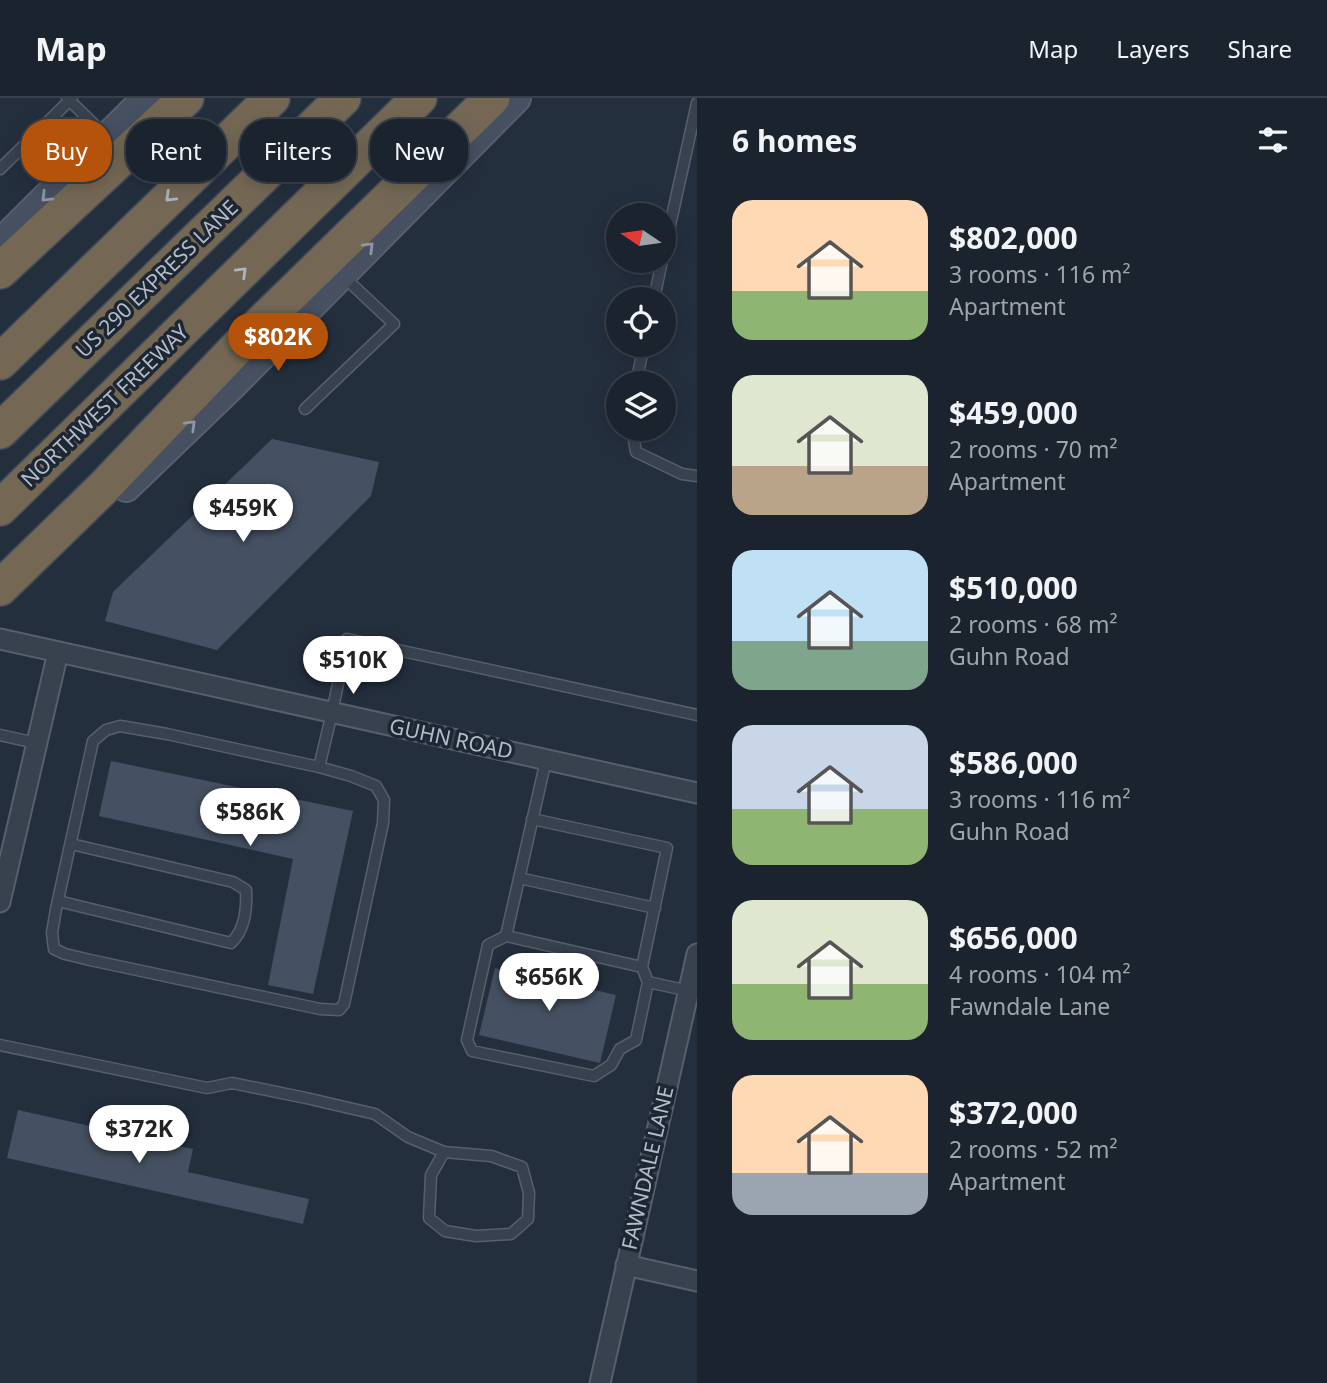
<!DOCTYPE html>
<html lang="en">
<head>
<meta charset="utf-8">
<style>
  :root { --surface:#1b232e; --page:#282f3a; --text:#f1f3f6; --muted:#a0a4aa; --line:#39404a; --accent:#b45309 }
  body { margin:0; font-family:"Noto Sans",sans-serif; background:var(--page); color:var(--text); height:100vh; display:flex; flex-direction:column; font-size:26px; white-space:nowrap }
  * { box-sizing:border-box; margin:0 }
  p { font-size:23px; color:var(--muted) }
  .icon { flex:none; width:38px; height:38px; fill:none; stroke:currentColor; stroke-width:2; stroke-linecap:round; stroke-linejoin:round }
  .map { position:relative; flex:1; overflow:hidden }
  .sheet { display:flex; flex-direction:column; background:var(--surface); width:630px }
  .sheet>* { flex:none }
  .top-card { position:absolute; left:21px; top:21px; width:570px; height:63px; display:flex; gap:14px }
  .needle { width:46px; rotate:283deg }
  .controls { position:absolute; left:606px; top:105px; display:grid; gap:14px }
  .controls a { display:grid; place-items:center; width:70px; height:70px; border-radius:50%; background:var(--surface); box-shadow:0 4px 18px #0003,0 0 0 2px var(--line); font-size:35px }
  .price { position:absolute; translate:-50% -60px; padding:0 16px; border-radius:24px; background:#fff; color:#222; font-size:23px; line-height:46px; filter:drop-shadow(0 2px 4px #0008) }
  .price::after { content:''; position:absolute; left:50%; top:42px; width:21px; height:16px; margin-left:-10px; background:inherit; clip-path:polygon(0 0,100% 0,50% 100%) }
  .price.active { background:var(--accent); color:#fff }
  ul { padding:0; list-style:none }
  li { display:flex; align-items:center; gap:21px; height:175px; padding:0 35px }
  li span { display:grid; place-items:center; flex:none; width:196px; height:140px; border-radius:21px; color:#555 }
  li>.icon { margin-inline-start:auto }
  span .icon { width:84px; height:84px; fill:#fffc; stroke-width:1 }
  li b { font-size:30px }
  h2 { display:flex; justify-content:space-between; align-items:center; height:84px; padding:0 35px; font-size:30px }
  .tag { padding:0 24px; border-radius:28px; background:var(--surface); box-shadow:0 4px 18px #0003,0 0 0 2px var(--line); font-size:24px; line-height:63px }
  .tag.active { background:var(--accent); color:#fff }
  header { display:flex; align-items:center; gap:42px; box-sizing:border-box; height:98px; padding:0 35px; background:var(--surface); border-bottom:2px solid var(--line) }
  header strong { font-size:33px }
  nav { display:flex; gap:38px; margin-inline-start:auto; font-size:24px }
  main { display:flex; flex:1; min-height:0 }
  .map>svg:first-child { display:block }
</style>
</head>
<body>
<header>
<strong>Map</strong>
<nav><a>Map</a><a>Layers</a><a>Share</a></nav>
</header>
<main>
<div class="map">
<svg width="697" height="1285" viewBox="0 0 697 1285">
  <rect width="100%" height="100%" fill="#242f3e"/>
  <!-- building -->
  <path fill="#455162" d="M272 341 379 364 371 398 217 552 105 523 113 494Z
    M111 663 353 713 313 896 268 887 293 761 99 718Z
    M562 864 582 868 578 888 616 897 600 965 479 937 495 870 558 884Z
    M18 1012 193 1051 188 1074 309 1101 303 1126 7 1060Z"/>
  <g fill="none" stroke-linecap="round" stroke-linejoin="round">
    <!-- lane casing -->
    <g stroke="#565f6c" stroke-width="13">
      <path id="lane" d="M67 0 106 38
        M0 71 72 0
        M663 159 697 5
        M654 201 662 163
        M636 285 644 247
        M305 311 394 226 344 179
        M632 331 636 354 682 376 697 378
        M0 637 36 645
        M546 662 506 838 642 869 648 884 689 893
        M319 669 351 678 376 688 384 702 383 725 344 906 339 912 320 911 90 862 65 856 54 851 52 835 56 811 93 643 106 632 120 628 167 636 319 669 332 615 347 541 697 617
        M532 721 667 750 642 869
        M519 780 655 810
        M58 803 231 845C245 832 247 810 246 792L233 784 71 746
        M506 838 488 847 467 942 472 953 594 978 611 967 620 951 636 942 648 884
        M0 947 207 990 232 985 306 1000 375 1016 408 1039 444 1054 491 1058 522 1069 529 1095 528 1121 511 1136 476 1138 445 1133 429 1120 431 1077 444 1054"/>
    </g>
    <!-- street casing -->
    <g stroke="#565f6c" stroke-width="23">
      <path id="street" d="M0 541 697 695
        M0 804 58 554
        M626 1167 697 1183
        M600 1285 697 856"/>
    </g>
    <!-- secondary casing -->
    <g stroke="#565f6c" stroke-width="32">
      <path id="secondary" d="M0 146 147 0
        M126 389 230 289 516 0"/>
    </g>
    <!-- highway casing -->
    <g stroke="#434c59" stroke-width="38">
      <path id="highway" d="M0 173 186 0
        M0 264 272 0
        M0 333 343 0
        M0 410 419 0
        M0 490 101 392 250 236 492 0"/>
    </g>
    <!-- lane -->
    <use href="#lane" stroke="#38414e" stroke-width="10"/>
    <!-- street -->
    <use href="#street" stroke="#38414e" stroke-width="19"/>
    <!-- secondary -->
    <use href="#secondary" stroke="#465061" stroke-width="28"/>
    <!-- highway -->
    <use href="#highway" stroke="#746855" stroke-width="35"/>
  </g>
  <!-- one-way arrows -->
  <defs><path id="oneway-chevron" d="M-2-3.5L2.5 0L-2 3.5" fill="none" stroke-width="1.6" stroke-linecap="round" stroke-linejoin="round" transform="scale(1.75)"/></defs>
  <g stroke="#8e96a5">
    <use href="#oneway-chevron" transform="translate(46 99) rotate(135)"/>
    <use href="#oneway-chevron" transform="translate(369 149) rotate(-45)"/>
    <use href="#oneway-chevron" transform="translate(191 327) rotate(-44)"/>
  </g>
  <g stroke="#aeb4bd">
    <use href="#oneway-chevron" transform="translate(170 99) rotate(136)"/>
    <use href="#oneway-chevron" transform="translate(242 174) rotate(-44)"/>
  </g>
  <g text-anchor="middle" stroke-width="7" stroke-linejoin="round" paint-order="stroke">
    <!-- street labels -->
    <g font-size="21" fill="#b4bcc9" stroke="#1d2633">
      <text transform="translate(157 181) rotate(-44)" y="7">US 290 EXPRESS LANE</text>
      <text transform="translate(105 308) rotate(-44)" y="7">NORTHWEST FREEWAY</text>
      <text transform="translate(451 641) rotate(12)" y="7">GUHN ROAD</text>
      <text transform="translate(648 1070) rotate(-77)" y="7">FAWNDALE LANE</text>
    </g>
  </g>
</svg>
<div class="controls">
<a><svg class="needle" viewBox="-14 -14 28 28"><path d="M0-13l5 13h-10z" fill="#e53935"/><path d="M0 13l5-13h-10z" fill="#a0a4aa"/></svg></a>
<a><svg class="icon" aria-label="locate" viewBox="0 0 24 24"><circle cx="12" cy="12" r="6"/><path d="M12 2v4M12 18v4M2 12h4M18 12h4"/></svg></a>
<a><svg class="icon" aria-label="layers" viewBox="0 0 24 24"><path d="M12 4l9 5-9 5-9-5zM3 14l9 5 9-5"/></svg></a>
</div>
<b class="price active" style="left:278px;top:275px">$802K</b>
<b class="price" style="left:243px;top:446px">$459K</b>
<b class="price" style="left:353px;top:598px">$510K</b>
<b class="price" style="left:250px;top:750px">$586K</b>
<b class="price" style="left:549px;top:915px">$656K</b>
<b class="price" style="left:139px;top:1067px">$372K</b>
<div class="top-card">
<a class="tag active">Buy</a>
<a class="tag">Rent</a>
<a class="tag">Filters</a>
<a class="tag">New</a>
</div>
</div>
<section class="sheet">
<h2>6 homes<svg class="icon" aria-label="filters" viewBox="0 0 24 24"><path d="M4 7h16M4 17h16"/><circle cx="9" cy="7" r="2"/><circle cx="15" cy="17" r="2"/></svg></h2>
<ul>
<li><span style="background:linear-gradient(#ffd9b3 65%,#8fb573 0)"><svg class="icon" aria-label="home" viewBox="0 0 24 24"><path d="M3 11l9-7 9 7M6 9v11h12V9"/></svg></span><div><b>$802,000</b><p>3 rooms · 116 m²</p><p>Apartment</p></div></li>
<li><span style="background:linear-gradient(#dfe7d0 65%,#b9a48a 0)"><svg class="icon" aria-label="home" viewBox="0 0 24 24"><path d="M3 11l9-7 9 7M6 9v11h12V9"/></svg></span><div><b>$459,000</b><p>2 rooms · 70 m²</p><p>Apartment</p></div></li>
<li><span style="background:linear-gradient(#bfe0f5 65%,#7fa58c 0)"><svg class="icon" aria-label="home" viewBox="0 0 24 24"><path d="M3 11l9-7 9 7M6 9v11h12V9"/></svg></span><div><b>$510,000</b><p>2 rooms · 68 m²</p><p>Guhn Road</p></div></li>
<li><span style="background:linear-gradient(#c9d6e8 60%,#8fb573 0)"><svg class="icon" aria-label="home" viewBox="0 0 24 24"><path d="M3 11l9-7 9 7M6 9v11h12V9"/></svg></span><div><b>$586,000</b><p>3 rooms · 116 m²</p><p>Guhn Road</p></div></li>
<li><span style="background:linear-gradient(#dfe7d0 60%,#8fb573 0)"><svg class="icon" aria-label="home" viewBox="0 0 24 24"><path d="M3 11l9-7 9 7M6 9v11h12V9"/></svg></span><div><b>$656,000</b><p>4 rooms · 104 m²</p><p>Fawndale Lane</p></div></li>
<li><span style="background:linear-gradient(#ffd9b3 70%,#9aa5b1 0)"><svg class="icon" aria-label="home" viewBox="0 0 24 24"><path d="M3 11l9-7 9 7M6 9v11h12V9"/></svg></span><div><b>$372,000</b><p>2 rooms · 52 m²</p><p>Apartment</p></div></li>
</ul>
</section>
</main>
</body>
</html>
